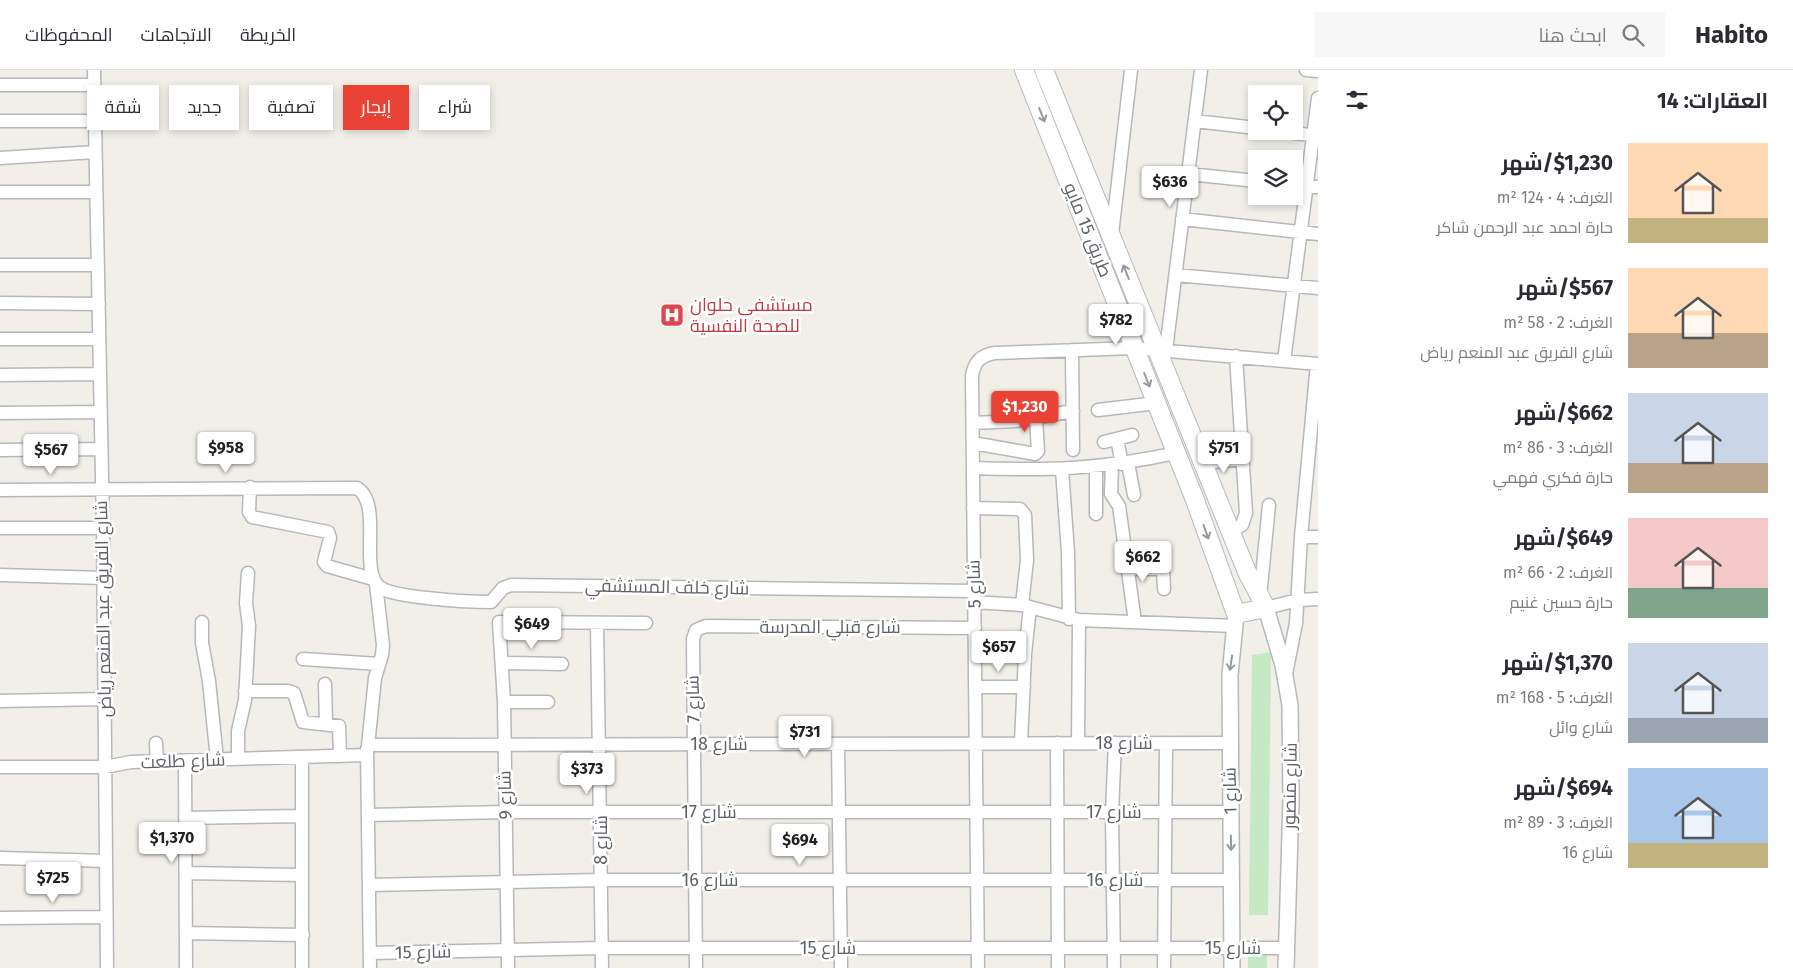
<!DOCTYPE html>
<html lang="ar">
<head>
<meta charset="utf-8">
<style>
  :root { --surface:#fff; --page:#f7f7f7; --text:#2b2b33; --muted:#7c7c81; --line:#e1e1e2; --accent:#ea4335 }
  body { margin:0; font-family:"Fira Sans",Cairo,sans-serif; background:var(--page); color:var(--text); direction:rtl; height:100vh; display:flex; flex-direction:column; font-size:19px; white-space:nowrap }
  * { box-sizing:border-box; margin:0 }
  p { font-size:16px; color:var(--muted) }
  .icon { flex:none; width:28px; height:28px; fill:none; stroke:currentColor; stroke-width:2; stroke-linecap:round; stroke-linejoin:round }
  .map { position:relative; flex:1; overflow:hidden; direction:ltr }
  .sheet { display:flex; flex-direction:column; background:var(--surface); width:475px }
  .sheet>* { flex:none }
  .banner { position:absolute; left:15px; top:15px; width:475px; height:45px; direction:rtl; display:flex; gap:10px }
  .fabs { position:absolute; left:1248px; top:15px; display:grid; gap:10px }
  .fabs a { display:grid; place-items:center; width:55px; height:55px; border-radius:0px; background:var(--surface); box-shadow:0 2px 8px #0003; font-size:25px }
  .price { position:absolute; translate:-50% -42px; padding:0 11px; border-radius:5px; background:#fff; color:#222; font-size:16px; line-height:32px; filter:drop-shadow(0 1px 2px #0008) }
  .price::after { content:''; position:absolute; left:50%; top:30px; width:15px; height:11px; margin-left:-8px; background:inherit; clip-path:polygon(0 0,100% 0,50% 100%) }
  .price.selected { background:var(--accent); color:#fff }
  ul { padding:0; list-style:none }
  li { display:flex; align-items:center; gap:15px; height:125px; padding:0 25px }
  li span { display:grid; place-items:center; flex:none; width:140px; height:100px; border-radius:0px; color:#555 }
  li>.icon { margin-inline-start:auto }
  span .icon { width:60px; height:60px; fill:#fffc; stroke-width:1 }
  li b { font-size:21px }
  h2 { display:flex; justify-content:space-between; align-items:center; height:60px; padding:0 25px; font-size:21px }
  .pill { padding:0 18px; border-radius:0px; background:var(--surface); box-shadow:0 2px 8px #0003; font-size:18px; line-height:45px }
  .pill.selected { background:var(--accent); color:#fff }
  header { display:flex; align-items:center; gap:30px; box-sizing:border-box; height:70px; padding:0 25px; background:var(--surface); border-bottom:1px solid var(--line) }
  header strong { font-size:24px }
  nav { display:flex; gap:28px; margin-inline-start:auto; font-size:18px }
  .search { width:350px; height:45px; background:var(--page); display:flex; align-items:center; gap:12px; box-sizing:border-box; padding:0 18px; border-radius:0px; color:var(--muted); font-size:19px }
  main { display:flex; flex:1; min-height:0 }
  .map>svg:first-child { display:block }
</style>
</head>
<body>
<header>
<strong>Habito</strong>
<div class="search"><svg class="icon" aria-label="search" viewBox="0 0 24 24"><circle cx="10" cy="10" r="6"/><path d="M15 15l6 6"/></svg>ابحث هنا</div>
<nav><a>الخريطة</a><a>الاتجاهات</a><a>المحفوظات</a></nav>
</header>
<main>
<section class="sheet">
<h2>العقارات: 14<svg class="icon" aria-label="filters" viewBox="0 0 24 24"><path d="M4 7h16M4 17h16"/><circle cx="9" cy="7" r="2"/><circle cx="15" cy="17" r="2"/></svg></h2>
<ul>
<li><span style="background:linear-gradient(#ffd9b3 75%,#c2b280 0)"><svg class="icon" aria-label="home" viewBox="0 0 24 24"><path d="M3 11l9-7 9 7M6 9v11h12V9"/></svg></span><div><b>$1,230/شهر</b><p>الغرف: 4 · 124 m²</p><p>حارة احمد عبد الرحمن شاكر</p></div></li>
<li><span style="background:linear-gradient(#ffd9b3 65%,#b9a48a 0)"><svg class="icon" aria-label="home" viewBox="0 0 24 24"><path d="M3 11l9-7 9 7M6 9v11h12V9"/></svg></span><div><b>$567/شهر</b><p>الغرف: 2 · 58 m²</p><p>شارع الفريق عبد المنعم رياض</p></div></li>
<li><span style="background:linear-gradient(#c9d6e8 70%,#b9a48a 0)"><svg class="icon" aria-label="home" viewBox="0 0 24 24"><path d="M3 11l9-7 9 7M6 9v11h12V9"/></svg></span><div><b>$662/شهر</b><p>الغرف: 3 · 86 m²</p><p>حارة فكري فهمي</p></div></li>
<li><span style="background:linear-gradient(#f6c9c9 70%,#7fa58c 0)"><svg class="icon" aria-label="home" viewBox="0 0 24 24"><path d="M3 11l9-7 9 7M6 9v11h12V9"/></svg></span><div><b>$649/شهر</b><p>الغرف: 2 · 66 m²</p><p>حارة حسين غنيم</p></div></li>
<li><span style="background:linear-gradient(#c9d6e8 75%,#9aa5b1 0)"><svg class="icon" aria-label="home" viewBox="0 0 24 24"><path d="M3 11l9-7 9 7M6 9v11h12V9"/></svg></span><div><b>$1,370/شهر</b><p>الغرف: 5 · 168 m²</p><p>شارع وائل</p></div></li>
<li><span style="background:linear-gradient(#a9c7e8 75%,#c2b280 0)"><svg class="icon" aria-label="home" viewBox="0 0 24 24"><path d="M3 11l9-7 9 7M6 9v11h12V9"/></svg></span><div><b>$694/شهر</b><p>الغرف: 3 · 89 m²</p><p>شارع 16</p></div></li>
</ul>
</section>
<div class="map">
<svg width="1318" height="898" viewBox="0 0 1318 898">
  <rect width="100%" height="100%" fill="#f1efe8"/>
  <!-- green -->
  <path fill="#c5e8c5" d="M1271 582 1268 845H1249L1252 585Z
    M1248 884 1267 885V898H1248Z"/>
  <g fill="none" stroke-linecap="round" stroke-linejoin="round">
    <!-- minor casing -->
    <g stroke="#b5b8bc" stroke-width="15">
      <path id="minor" d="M94 0 103 458 107 898
        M1306 0 1318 1
        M0 15H94
        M0 51H95
        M1195 51 1256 58
        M1279 61 1318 66
        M0 88 95 82
        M1189 104 1256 111
        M1294 115 1318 117
        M0 122H96
        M1182 149 1318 164
        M1112 164 1131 0
        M0 195H98
        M1176 205 1318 218
        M0 233 99 234
        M0 269H99
        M1072 280 1073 380
        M1166 280 1201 0
        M1284 291 1318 28
        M0 305 100 304
        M1098 340 1157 333
        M0 343 101 342
        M973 353 1015 351 1073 341
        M1117 369 1122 394
        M1104 372 1132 365
        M973 373 1035 384 1038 381 1036 348
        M0 380 101 379
        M1128 393 1134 425
        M1204 393 1242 389
        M1112 395 1111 424 1119 436 1135 552
        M1096 397V444
        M973 398C1048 401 1102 399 1176 383
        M1062 400 1068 482 1069 549
        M250 417 249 442 252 447 328 462 330 468 324 492 327 496 373 509
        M0 420 357 418C384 434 357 503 381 518 396 528 471 532 491 532L503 518 511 515 974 521
        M973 438 1020 439 1025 445 1027 490 1022 535
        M0 458H103
        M1231 461 1242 455 1246 443 1236 286
        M1301 467H1318
        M1128 499H1163L1164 519
        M0 505 104 508
        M1260 527 1269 435
        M974 532 1022 535 1079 550 1235 556
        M1266 538 1298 530 1318 529
        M202 552V573L209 611 217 690
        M597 553 602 898
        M303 589 379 594
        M502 593 562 594
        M1286 604 1296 553 1301 467 1317 294
        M325 614 326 654
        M975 617H1024
        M245 621H288L294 623 303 652 339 656 340 686
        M0 631 104 629
        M504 632H548
        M156 673 157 692
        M1021 673 1025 584 1030 537
        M1057 673 1058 898
        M1078 673 1079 550
        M838 674 841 898
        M368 676 375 608 382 585 383 575 376 514
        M302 687V898
        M238 689V661L245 630 249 556 246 533 248 503
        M185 691 186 898
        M0 697H105L131 692 367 685
        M368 745 506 742H1231
        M185 748 302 746
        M0 788 106 791
        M186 803 302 805
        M369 815 601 810H1231
        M0 848 106 847
        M186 863 303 865
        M370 883 602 878H1286
        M370 898 367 679 370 675 1230 673
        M508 898 504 632 499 552 646 553
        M696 898 693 569 696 560 706 556 975 558
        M978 898 972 306C974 292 981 285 995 283L1134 278 1318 294
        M1114 898 1112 742 1115 673
        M1164 898 1166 673"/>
    </g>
    <!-- tertiary casing -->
    <g stroke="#b5b8bc" stroke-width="18">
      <path id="tertiary" d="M1266 538 1283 595 1290 635 1291 729 1286 898
        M1232 898 1230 605 1236 544"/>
    </g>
    <!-- secondary casing -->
    <g stroke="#b6babf" stroke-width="20">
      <path id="secondary" d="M1024 0 1195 430 1236 544 1266 538 1247 502 1044 0"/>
    </g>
    <!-- minor -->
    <use href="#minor" stroke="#fff" stroke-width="12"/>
    <!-- tertiary -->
    <use href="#tertiary" stroke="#fff" stroke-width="15"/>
    <!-- secondary -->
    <use href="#secondary" stroke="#fff" stroke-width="18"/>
  </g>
  <!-- one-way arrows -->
  <defs><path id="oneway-shaft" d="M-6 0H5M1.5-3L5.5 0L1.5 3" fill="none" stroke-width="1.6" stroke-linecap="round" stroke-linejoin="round" transform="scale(1.25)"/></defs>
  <g stroke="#979a9d">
    <use href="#oneway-shaft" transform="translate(1042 45) rotate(68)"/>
    <use href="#oneway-shaft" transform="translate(1126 202) rotate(-112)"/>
    <use href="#oneway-shaft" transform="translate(1147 310) rotate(68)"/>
    <use href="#oneway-shaft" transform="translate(1206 462) rotate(70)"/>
    <use href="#oneway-shaft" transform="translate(1231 593) rotate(98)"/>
    <use href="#oneway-shaft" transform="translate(1231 773) rotate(89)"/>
  </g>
  <!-- icons -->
  <defs>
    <g id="hospital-square" transform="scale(1.25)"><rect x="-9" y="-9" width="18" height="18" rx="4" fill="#e0444e" stroke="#fff"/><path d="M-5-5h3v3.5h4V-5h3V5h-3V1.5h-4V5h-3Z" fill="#fff"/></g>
  </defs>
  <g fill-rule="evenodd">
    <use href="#hospital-square" x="672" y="245"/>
  </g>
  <g text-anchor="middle" stroke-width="5" stroke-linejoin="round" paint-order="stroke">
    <!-- street labels -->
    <g font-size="18" fill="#5f6368" stroke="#fff">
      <text transform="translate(1088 160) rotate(68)" y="6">طريق 15 مايو</text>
      <text transform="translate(974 514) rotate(-91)" y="6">شارع 5</text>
      <text transform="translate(667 517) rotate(1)" y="6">شارع خلف المستشفي</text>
      <text transform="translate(103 539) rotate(-91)" y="6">شارع الفريق عبد المنعم رياض</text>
      <text x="830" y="563">شارع قبلي المدرسة</text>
      <text transform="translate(693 629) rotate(-91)" y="6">شارع 7</text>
      <text x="1124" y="679">شارع 18</text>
      <text x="719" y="680">شارع 18</text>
      <text transform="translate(183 691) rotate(-2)" y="6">شارع طلعت</text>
      <text transform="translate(1290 716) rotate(-89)" y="6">شارع منصور</text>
      <text transform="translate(1230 721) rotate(-91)" y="6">شارع 1</text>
      <text transform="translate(505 725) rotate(-91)" y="6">شارع 9</text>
      <text x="709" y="748">شارع 17</text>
      <text x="1114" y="748">شارع 17</text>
      <text transform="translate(601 770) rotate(-90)" y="6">شارع 8</text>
      <text x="710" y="816">شارع 16</text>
      <text x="1115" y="816">شارع 16</text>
      <text x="828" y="884">شارع 15</text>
      <text x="1233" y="884">شارع 15</text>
      <text transform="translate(423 882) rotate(-1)" y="6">شارع 15</text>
    </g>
    <!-- health labels -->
    <g font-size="18" fill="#be3a42" stroke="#fff" text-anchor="start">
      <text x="690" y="241">مستشفي حلوان<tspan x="690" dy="21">للصحة النفسية</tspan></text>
    </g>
  </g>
</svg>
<div class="fabs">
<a><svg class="icon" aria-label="locate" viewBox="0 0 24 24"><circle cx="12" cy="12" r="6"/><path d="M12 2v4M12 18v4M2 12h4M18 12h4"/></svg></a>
<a><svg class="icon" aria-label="layers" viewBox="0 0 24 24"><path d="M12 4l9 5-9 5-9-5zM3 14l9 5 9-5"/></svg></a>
</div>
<b class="price" style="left:1170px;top:138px">$636</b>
<b class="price" style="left:1116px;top:276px">$782</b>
<b class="price selected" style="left:1025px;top:363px">$1,230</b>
<b class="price" style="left:226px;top:404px">$958</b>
<b class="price" style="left:1224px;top:404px">$751</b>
<b class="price" style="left:51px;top:406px">$567</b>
<b class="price" style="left:1143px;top:513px">$662</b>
<b class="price" style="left:532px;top:580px">$649</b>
<b class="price" style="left:999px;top:603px">$657</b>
<b class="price" style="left:805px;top:688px">$731</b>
<b class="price" style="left:587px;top:725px">$373</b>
<b class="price" style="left:172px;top:794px">$1,370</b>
<b class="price" style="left:800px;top:796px">$694</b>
<b class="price" style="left:53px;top:834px">$725</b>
<div class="banner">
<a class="pill">شراء</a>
<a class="pill selected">إيجار</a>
<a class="pill">تصفية</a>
<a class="pill">جديد</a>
<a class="pill">شقة</a>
</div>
</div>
</main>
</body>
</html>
